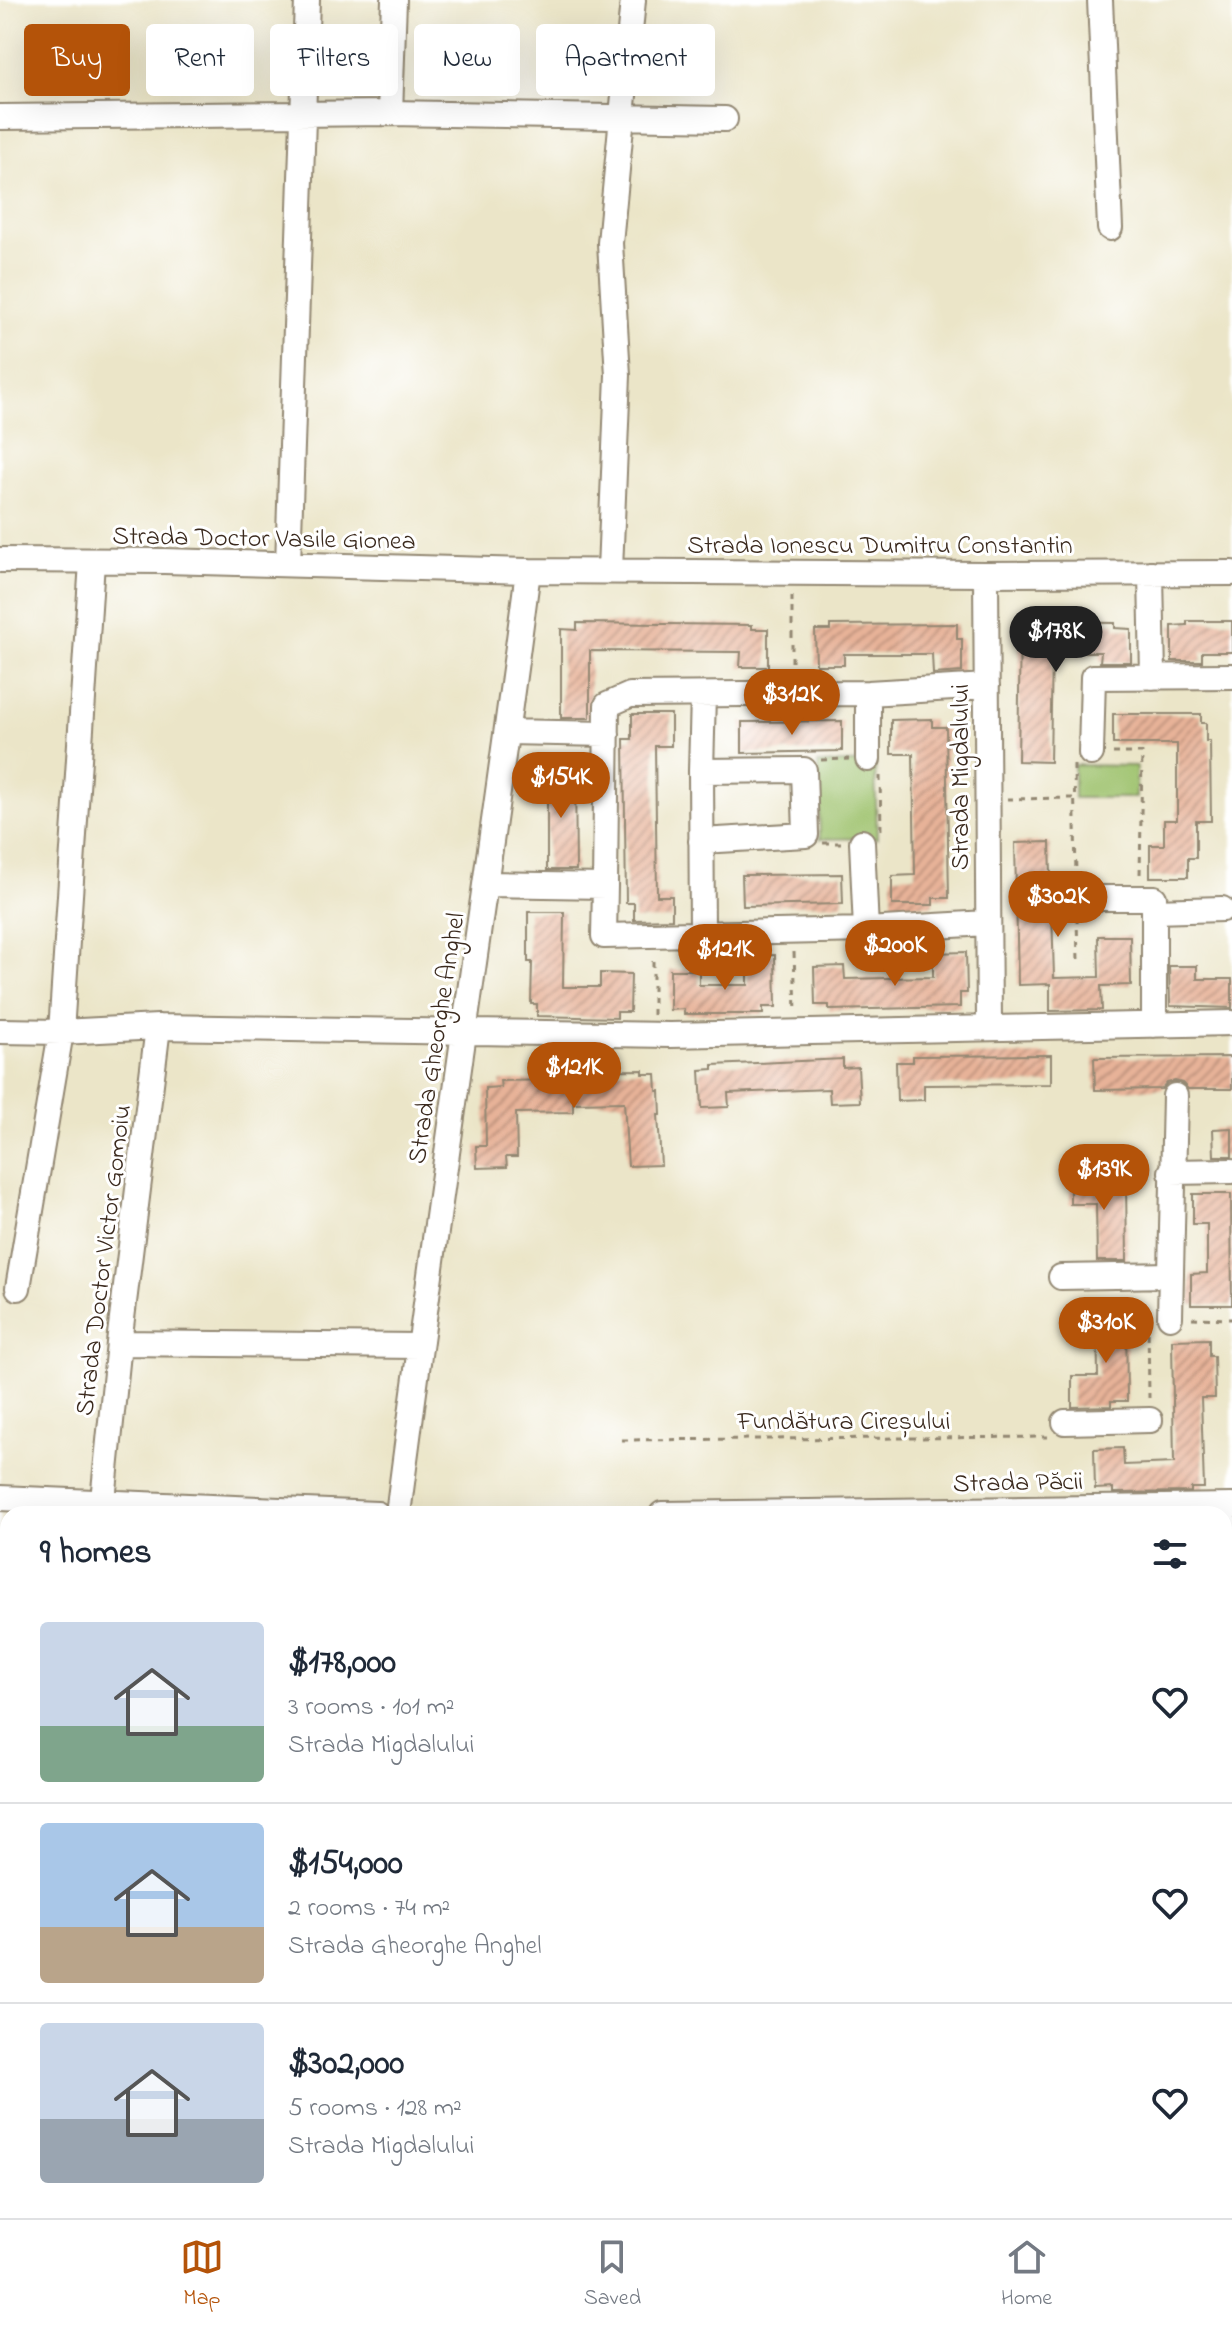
<!DOCTYPE html>
<html lang="en">
<head>
<meta charset="utf-8">
<style>
  :root { --surface:#fff; --page:#f6f6f7; --text:#1f2937; --muted:#747a83; --line:#e0e1e3; --accent:#b45309 }
  body { margin:0; font-family:"Indie Flower",sans-serif; background:var(--page); color:var(--text); height:100vh; display:flex; flex-direction:column; font-size:30px; white-space:nowrap }
  * { box-sizing:border-box; margin:0 }
  p { font-size:26px; color:var(--muted) }
  .icon { flex:none; width:44px; height:44px; fill:none; stroke:currentColor; stroke-width:2; stroke-linecap:round; stroke-linejoin:round }
  .map { position:relative; flex:1; overflow:hidden }
  .details { position:absolute; left:0px; top:1506px; width:1232px; height:712px; display:flex; flex-direction:column; background:var(--surface); border-radius:24px 24px 0 0; box-shadow:0 8px 32px #0002 }
  .details>* { flex:none }
  .guide { position:absolute; left:24px; top:24px; width:800px; height:72px; display:flex; gap:16px }
  .price { position:absolute; translate:-50% -68px; padding:0 18px; border-radius:28px; background:var(--accent); color:#fff; font-size:26px; line-height:52px; filter:drop-shadow(0 2px 4px #0008) }
  .price::after { content:''; position:absolute; left:50%; top:48px; width:24px; height:18px; margin-left:-12px; background:inherit; clip-path:polygon(0 0,100% 0,50% 100%) }
  .price.active { background:#222; color:#fff }
  ul { padding:0; list-style:none }
  li { display:flex; align-items:center; gap:24px; height:200px; padding:0 40px }
  li+li { border-top:2px solid var(--line) }
  li span { display:grid; place-items:center; flex:none; width:224px; height:160px; border-radius:8px; color:#555 }
  li>.icon { margin-inline-start:auto }
  span .icon { width:96px; height:96px; fill:#fffc; stroke-width:1 }
  li b { font-size:34px }
  h2 { display:flex; justify-content:space-between; align-items:center; height:96px; padding:0 40px; font-size:34px }
  .chip { padding:0 28px; border-radius:8px; background:var(--surface); box-shadow:0 8px 32px #0002; font-size:28px; line-height:72px }
  .chip.active { background:var(--accent); color:#fff }
  .tabs { display:flex; justify-content:space-around; align-items:center; height:112px; border-top:2px solid var(--line); background:var(--surface); font-size:22px; color:var(--muted) }
  .tabs a { display:grid; justify-items:center; gap:4px }
  .tabs .active { color:var(--accent) }
  .map>svg:first-child { display:block }
</style>
</head>
<body>
<div class="map">
<svg width="1232" height="2218" viewBox="0 0 1232 2218">
  <defs>
    <pattern id="building-hatch" width="6" height="6" patternUnits="userSpaceOnUse" patternTransform="scale(2)"><rect width="6" height="6" fill="#e7b298"/><path d="M-1 1l2-2M0 6l6-6M5 7l2-2" fill="none" stroke="#bc917b"/></pattern>
  </defs>
  <rect width="100%" height="100%" fill="#fff"/>
  <filter id="ink" filterUnits="userSpaceOnUse"><feTurbulence type="fractalNoise" baseFrequency=".0125" numOctaves="2"/><feDisplacementMap in="SourceGraphic" scale="16" xChannelSelector="R" yChannelSelector="G"/><feConvolveMatrix kernelMatrix="1 2 1 2 8 2 1 2 1" color-interpolation-filters="sRGB"/></filter>
  <filter id="wash" filterUnits="userSpaceOnUse"><feTurbulence type="fractalNoise" baseFrequency=".006" numOctaves="4" result="noise"/><feDisplacementMap in="SourceGraphic" scale="32" xChannelSelector="R" yChannelSelector="G"/><feGaussianBlur stdDeviation="1.8" result="paint"/><feColorMatrix in="noise" values="0 0 0 0 0 0 0 0 0 0 0 0 0 0 0 0 0 1.4 0 .05"/><feComposite in="paint" operator="in"/></filter>
  <g filter="url(#wash)">
    <rect width="100%" height="100%" fill="#ebe5c8"/>
    <!-- green -->
    <path fill="#9cc16b" stroke="#6c7644" stroke-width="2" d="M875 762 877 838 820 839 818 764Z
      M1074 765 1136 766V798H1074Z"/>
    <g id="blocks">
      <!-- building -->
      <path fill="url(#building-hatch)" d="M1187 621H1232V652H1202V661H1172V626L1187 625Z
        M1035 622 1115 623V628L1131 629V662H1100L1101 652H1052L1050 762 1018 761 1020 628H1035Z
        M577 623 752 625V629H768V667H740L741 652 590 651V718H561V629L577 630Z
        M957 624V639H962V672L933 674 932 654H844V665H816L815 630H830V625Z
        M632 714H671V746H655L657 896H672V919L634 920V903H626L624 739H632Z
        M1113 714H1201V723H1206V741H1210L1211 821H1196V858H1188V877H1150V845H1164V820H1177V744H1113Z
        M932 719V727H946L949 898H933V905H892V876L915 875 913 754H891V720Z
        M842 721V751L742 753V722Z
        M575 768 576 870H547V769Z
        M1050 842 1054 978 1099 977 1098 936H1130L1131 985 1101 986 1102 1010 1050 1011V984L1018 985 1015 843Z
        M842 874 843 904 743 906 742 875Z
        M528 912H564L563 987H600V973L631 974 630 1012H617V1018L537 1016V1004H531L532 962H528Z
        M966 952 967 993H960V1007L829 1010V1005H815L814 967 844 966 845 979 933 977V953Z
        M775 955 776 1007H763V1014H684V1009L670 1010V970H699V985H748V970H756V956Z
        M1169 966H1197V979H1232V1008L1170 1006Z
        M1051 1055V1084L924 1085V1100L897 1101 896 1062H913V1056Z
        M1232 1057V1089H1188L1182 1083 1175 1081 1167 1083 1162 1089 1095 1090 1094 1058Z
        M843 1059V1068L858 1067 860 1102 830 1103 829 1089 728 1093 729 1107 702 1108 700 1070 713 1069V1065Z
        M643 1070V1074H656L657 1091H660L661 1115H658L661 1165 628 1166 624 1102 573 1103V1112L516 1113 517 1157H506L507 1167 477 1168 476 1146H486L485 1088 501 1087 500 1081 559 1080V1071Z
        M1232 1128V1156H1214L1213 1129Z
        M1070 1174H1109L1110 1181H1126L1127 1261H1097L1096 1204H1070Z
        M1193 1194H1231L1232 1305H1191V1274L1207 1273V1224H1193Z
        M1097 1312H1126L1127 1401H1111V1406L1072 1407V1376H1098Z
        M1209 1339V1356H1214L1215 1398H1201L1204 1488H1191V1492L1113 1493V1488L1095 1489 1094 1449 1123 1448 1124 1465 1174 1463 1172 1340Z"/>
    </g>
  </g>
  <g filter="url(#ink)">
    <use href="#blocks" fill-opacity="0" stroke="#938873" stroke-width="2"/>
    <g fill="none" stroke-linecap="round" stroke-linejoin="round">
      <!-- minor casing -->
      <g stroke="#938873" stroke-width="28">
        <path id="minor" d="M1100 0 1110 228
          M390 113 394 0
          M0 117 390 113 725 119
          M0 560 164 561 528 571 986 574 1232 573
          M288 564 307 0
          M610 570 618 375 610 243 633 0
          M1151 573 1153 677
          M986 574 989 1028
          M868 693V759
          M507 732 607 734
          M1091 753 1093 677 1232 676
          M701 771 804 770 806 835 701 841
          M862 842 866 930
          M487 884 605 886 604 936 866 930 987 923
          M605 886 607 705 630 695 868 693 987 686
          M1076 898H1154V1025
          M1154 911 1222 909
          M702 933 701 771 703 695
          M0 1031 61 1032 158 1027 670 1035 1232 1023
          M1171 1172 1232 1171
          M1061 1277 1170 1275
          M18 1288 61 1032 92 562
          M1170 1317 1175 1096
          M119 1343 419 1346
          M1065 1422 1150 1420
          M0 1498 377 1514
          M103 1500 119 1343 158 1027
          M398 1514C438 1199 487 886 528 571
          M662 1514 1232 1506
          M1224 1721H1232
          M1224 2128H1232
          M0 2129 8 2076
          M100 2218 102 2210
          M306 2218 307 2210
          M1128 2218 1129 2210"/>
      </g>
      <!-- major casing -->
      <g stroke="#938873" stroke-width="34">
        <path id="major" d="M1224 1586 1232 1532
          M0 1960H8
          M1224 1982H1232"/>
      </g>
      <!-- path -->
      <path stroke="#938873" stroke-width="3" stroke-dasharray="6 6" stroke-linecap="butt" d="M792 674V594
        M1113 753H1142L1140 877
        M821 760 849 759
        M1074 765 1076 877
        M880 776 881 832
        M1007 799 1074 798
        M823 843H843
        M1077 917 1078 961
        M794 952 796 1012
        M653 1015V955
        M1192 1318 1232 1319
        M1148 1321 1149 1398
        M622 1440 1050 1437"/>
      <!-- minor -->
      <use href="#minor" stroke="#fff" stroke-width="24"/>
      <!-- major -->
      <use href="#major" stroke="#fff" stroke-width="30"/>
    </g>
  </g>
  <g text-anchor="middle" stroke-width="6" stroke-linejoin="round" paint-order="stroke">
    <!-- street labels -->
    <g font-size="26" fill="#3b2a1e" stroke="#fff">
      <text transform="translate(264 537) rotate(1)" y="9">Strada Doctor Vasile Gionea</text>
      <text x="880" y="553">Strada Ionescu Dumitru Constantin</text>
      <text transform="translate(959 777) rotate(-90)" y="9">Strada Migdalului</text>
      <text transform="translate(435 1038) rotate(-81)" y="9">Strada Gheorghe Anghel</text>
      <text transform="translate(102 1260) rotate(-83)" y="9">Strada Doctor Victor Gomoiu</text>
      <text x="844" y="1429">Fundătura Cireșului</text>
      <text transform="translate(1018 1481) rotate(-1)" y="9">Strada Păcii</text>
    </g>
  </g>
</svg>
<b class="price active" style="left:1056px;top:674px">$178K</b>
<b class="price" style="left:792px;top:737px">$312K</b>
<b class="price" style="left:561px;top:820px">$154K</b>
<b class="price" style="left:1058px;top:939px">$302K</b>
<b class="price" style="left:895px;top:988px">$200K</b>
<b class="price" style="left:725px;top:992px">$121K</b>
<b class="price" style="left:574px;top:1110px">$121K</b>
<b class="price" style="left:1104px;top:1212px">$139K</b>
<b class="price" style="left:1106px;top:1365px">$310K</b>
<div class="guide">
<a class="chip active">Buy</a>
<a class="chip">Rent</a>
<a class="chip">Filters</a>
<a class="chip">New</a>
<a class="chip">Apartment</a>
</div>
<section class="details">
<h2>9 homes<svg class="icon" aria-label="filters" viewBox="0 0 24 24"><path d="M4 7h16M4 17h16"/><circle cx="9" cy="7" r="2"/><circle cx="15" cy="17" r="2"/></svg></h2>
<ul>
<li><span style="background:linear-gradient(#c9d6e8 65%,#7fa58c 0)"><svg class="icon" aria-label="home" viewBox="0 0 24 24"><path d="M3 11l9-7 9 7M6 9v11h12V9"/></svg></span><div><b>$178,000</b><p>3 rooms · 101 m²</p><p>Strada Migdalului</p></div><svg class="icon" aria-label="heart" viewBox="0 0 24 24"><path d="M12 20l-8-8c-3-5 5-10 8-4 3-6 11-1 8 4z"/></svg></li>
<li><span style="background:linear-gradient(#a9c7e8 65%,#b9a48a 0)"><svg class="icon" aria-label="home" viewBox="0 0 24 24"><path d="M3 11l9-7 9 7M6 9v11h12V9"/></svg></span><div><b>$154,000</b><p>2 rooms · 74 m²</p><p>Strada Gheorghe Anghel</p></div><svg class="icon" aria-label="heart" viewBox="0 0 24 24"><path d="M12 20l-8-8c-3-5 5-10 8-4 3-6 11-1 8 4z"/></svg></li>
<li><span style="background:linear-gradient(#c9d6e8 60%,#9aa5b1 0)"><svg class="icon" aria-label="home" viewBox="0 0 24 24"><path d="M3 11l9-7 9 7M6 9v11h12V9"/></svg></span><div><b>$302,000</b><p>5 rooms · 128 m²</p><p>Strada Migdalului</p></div><svg class="icon" aria-label="heart" viewBox="0 0 24 24"><path d="M12 20l-8-8c-3-5 5-10 8-4 3-6 11-1 8 4z"/></svg></li>
</ul>
</section>
</div>
<nav class="tabs">
<a class="active"><svg class="icon" aria-label="map" viewBox="0 0 24 24"><path d="M3 6l6-2 6 2 6-2v14l-6 2-6-2-6 2zM9 4v14M15 6v14"/></svg>Map</a>
<a><svg class="icon" aria-label="saved" viewBox="0 0 24 24"><path d="M7 4h10v16l-5-4-5 4z"/></svg>Saved</a>
<a><svg class="icon" aria-label="home" viewBox="0 0 24 24"><path d="M3 11l9-7 9 7M6 9v11h12V9"/></svg>Home</a>
</nav>
</body>
</html>
